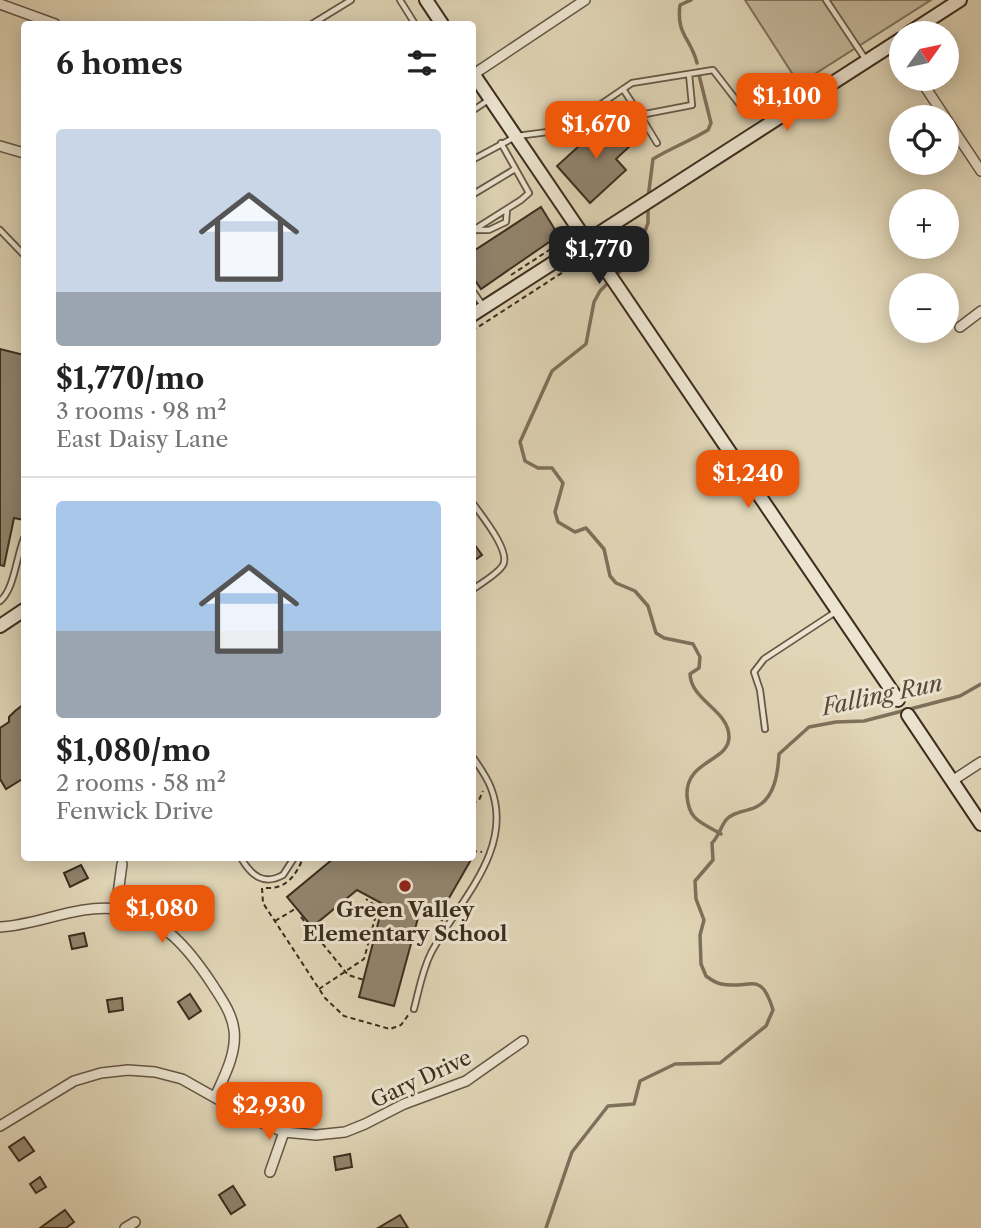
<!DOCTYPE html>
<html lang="en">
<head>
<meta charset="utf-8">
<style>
  :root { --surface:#fff; --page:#f6f6f6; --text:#222; --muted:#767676; --line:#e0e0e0; --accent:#ea580c }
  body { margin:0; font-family:"Libre Caslon Text",serif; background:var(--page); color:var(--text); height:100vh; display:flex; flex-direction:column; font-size:26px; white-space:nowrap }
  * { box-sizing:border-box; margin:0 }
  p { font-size:23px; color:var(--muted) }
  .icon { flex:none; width:38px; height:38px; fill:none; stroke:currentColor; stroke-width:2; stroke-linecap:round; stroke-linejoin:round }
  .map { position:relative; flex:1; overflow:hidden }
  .side { position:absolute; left:21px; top:21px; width:455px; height:840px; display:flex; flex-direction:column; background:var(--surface); border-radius:7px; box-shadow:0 4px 18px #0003 }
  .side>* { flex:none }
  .needle { width:46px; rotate:57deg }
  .controls { position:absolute; left:889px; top:21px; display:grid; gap:14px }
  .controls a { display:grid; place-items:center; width:70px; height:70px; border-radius:50%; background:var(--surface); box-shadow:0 4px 18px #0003; font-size:35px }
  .price { position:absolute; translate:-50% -60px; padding:0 16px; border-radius:14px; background:var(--accent); color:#fff; font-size:23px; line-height:46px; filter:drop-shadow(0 2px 4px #0008) }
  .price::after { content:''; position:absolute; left:50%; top:42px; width:21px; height:16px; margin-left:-10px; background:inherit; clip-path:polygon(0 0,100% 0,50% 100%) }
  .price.selected { background:#222; color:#fff }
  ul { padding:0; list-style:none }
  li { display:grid; align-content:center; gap:14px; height:371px; padding:0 35px }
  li+li { border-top:2px solid var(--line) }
  li span { display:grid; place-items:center; height:217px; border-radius:7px; color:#555 }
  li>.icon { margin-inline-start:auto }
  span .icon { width:126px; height:126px; fill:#fffc; stroke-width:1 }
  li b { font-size:30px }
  h2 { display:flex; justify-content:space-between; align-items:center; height:84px; padding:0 35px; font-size:30px }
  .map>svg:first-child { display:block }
</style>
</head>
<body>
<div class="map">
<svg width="981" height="1228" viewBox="0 0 981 1228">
  <rect width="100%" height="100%" fill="#e1d6b7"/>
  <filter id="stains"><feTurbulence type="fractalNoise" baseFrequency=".00286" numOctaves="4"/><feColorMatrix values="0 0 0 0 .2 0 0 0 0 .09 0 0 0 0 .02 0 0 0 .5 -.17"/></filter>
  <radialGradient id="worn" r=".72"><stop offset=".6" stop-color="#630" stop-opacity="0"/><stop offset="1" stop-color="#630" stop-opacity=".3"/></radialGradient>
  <!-- green -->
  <path fill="#c5b99d" stroke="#81735e" stroke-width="2" d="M745 0H931L799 84Z"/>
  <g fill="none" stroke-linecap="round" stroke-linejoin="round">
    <!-- stream -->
    <path stroke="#7e705b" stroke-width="3.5" d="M691 0 680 5C676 35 691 38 697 63
      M648 198 653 159C671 148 690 141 708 130L711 123 698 71
      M648 205V223L640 245 621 270 600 291 594 302 586 344 552 371 520 442 525 461 538 468H552L563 483 555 512 558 522 575 532 586 528 604 549 610 576 616 583 635 591 648 606 656 633 664 638 693 644 700 657 699 668 690 674C691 701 729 710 729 737 729 762 685 760 687 796 689 821 701 822 721 834
      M546 1228 572 1152 608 1106 634 1104 640 1081 675 1064 720 1063 766 1026 773 1010C761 969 750 990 721 984 716 983 710 979 706 976L701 964 700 935 704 920 696 899 695 881 713 860 712 843C719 836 721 826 726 820 734 811 746 812 756 807 775 798 778 772 779 754L809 727 836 722 864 721 960 696 981 684"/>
  </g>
  <!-- building -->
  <path fill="#92856e" stroke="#3d2d1f" stroke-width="2" d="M608 120 631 145 616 159 626 170 590 203 557 166 579 146 577 141 588 131 591 135Z
    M541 207 554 228 555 238 481 289 472 276V252Z
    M0 349 24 355V520L14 518 4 566 0 565Z
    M472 541 482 555 472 562Z
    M24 704V778L6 789 0 779V728L9 722V717L15 711Z
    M334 858H472L445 905 449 907 442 920 421 907 394 1006 359 997 383 904 357 890 312 927 287 897Z
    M81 865 88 878 70 887 64 873Z
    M84 933 87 946 72 949 69 936Z
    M190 994 201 1011 189 1019 178 1002Z
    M122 998 123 1010 109 1012 107 1000Z
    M24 1137 34 1151 19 1161 9 1147Z
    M350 1154 352 1167 336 1170 334 1157Z
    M40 1177 46 1187 36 1193 30 1184Z
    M233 1186 245 1205 231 1214 219 1195Z
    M65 1210 74 1222 66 1228H40Z
    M400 1215 408 1228H378Z"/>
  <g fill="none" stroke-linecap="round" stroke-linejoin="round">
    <!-- lane casing -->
    <g stroke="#665745" stroke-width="8">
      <path id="lane" d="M400 0 415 24
        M826 0 866 60
        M312 24 351 0
        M623 89 640 115 692 105 689 74
        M472 111 490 99
        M640 115 657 143
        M472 160 517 136 563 130 632 83 713 70 747 114
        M472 195 515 169
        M0 230 24 255
        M475 230H489L506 222 507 209
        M472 231 521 200 529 193 501 143
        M472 290 484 307
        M472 502C481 515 511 551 503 565 498 574 481 583 472 590
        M0 601C14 590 16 558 24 538
        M765 729 760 690 754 672 764 659 837 611
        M241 858C251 875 263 886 283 875L294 858
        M414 1009C419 990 422 971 431 953 457 903 515 850 491 788 487 777 479 766 472 756"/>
    </g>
    <!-- street casing -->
    <g stroke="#665745" stroke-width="12">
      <path id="street" d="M0 4 55 24
        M474 74 585 0
        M920 79 945 117
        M947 120 981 171
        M0 146 24 153
        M960 327 981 311
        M952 781 981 762
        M116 909 122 864
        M0 927C39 925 77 904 117 909 163 916 190 950 214 987 223 1001 232 1014 234 1030 237 1053 224 1077 215 1097
        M0 1126 74 1081 101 1073 128 1070 155 1072 182 1079 253 1119 284 1132 316 1135 345 1132 365 1124 404 1104 466 1081 523 1041
        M270 1172 284 1132
        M125 1228 135 1222"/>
    </g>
    <!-- secondary casing -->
    <g stroke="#3d2d1f" stroke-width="16">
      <path id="secondary" d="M426 0 442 24
        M909 33 960 0
        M472 72 898 700
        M472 315 901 39
        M0 626 24 610
        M908 715 981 824"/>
    </g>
    <!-- path -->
    <path stroke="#3d2d1f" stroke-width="2" stroke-dasharray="5 3.5" stroke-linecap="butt" d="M511 275 563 241
      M472 331 577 263
      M472 804 479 800 483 791
      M472 851 482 852
      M262 888 263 903 325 998 344 1016 390 1029 401 1025 409 1014
      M266 888C287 889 296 875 303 858
      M301 917 348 975 364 980
      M275 921 295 909
      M319 989 364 959 377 911 376 906 366 899"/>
    <!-- lane -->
    <use href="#lane" stroke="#ece4d0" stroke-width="4.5"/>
    <!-- street -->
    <use href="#street" stroke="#ece4d0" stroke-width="9"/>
    <!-- secondary -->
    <use href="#secondary" stroke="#ece4d0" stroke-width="12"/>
  </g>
  <!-- markers -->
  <circle fill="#8f2418" stroke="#ece4d0" stroke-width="2.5" cx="405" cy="886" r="7"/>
  <g text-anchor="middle" stroke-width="6" stroke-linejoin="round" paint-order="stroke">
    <!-- poi labels -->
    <g font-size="21" font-weight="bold" fill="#3d2d1f" stroke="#ece4d0">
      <text x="405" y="917">Green Valley<tspan x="405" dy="24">Elementary School</tspan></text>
    </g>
    <!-- street labels -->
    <g font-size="21" fill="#3d2d1f" stroke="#ece4d0">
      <text transform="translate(421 1079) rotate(-25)" y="7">Gary Drive</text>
    </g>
    <!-- water labels -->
    <g font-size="23" font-style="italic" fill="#584938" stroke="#ece4d0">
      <text transform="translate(882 695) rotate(-12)" y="8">Falling Run</text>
    </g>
  </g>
  <rect width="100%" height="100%" filter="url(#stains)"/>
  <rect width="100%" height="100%" fill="url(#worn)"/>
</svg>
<div class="controls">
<a><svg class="needle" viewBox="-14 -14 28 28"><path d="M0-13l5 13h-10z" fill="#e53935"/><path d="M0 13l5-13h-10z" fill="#767676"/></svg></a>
<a><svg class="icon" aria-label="locate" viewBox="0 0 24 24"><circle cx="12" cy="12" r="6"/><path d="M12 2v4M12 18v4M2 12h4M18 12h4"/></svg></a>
<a>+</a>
<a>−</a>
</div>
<b class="price" style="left:787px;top:133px">$1,100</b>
<b class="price" style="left:596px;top:161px">$1,670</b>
<b class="price selected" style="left:599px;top:286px">$1,770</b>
<b class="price" style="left:748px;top:510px">$1,240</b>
<b class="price" style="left:162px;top:945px">$1,080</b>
<b class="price" style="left:269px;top:1142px">$2,930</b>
<section class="side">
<h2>6 homes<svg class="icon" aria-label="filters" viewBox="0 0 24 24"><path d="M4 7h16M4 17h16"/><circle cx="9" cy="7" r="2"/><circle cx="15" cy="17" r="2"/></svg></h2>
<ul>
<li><span style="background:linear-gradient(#c9d6e8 75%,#9aa5b1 0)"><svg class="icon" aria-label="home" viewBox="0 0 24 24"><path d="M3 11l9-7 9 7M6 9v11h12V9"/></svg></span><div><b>$1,770/mo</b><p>3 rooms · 98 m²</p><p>East Daisy Lane</p></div></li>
<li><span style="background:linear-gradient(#a9c7e8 60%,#9aa5b1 0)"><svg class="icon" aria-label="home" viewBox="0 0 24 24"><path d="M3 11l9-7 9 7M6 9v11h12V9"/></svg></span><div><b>$1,080/mo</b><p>2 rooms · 58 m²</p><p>Fenwick Drive</p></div></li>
</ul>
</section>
</div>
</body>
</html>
